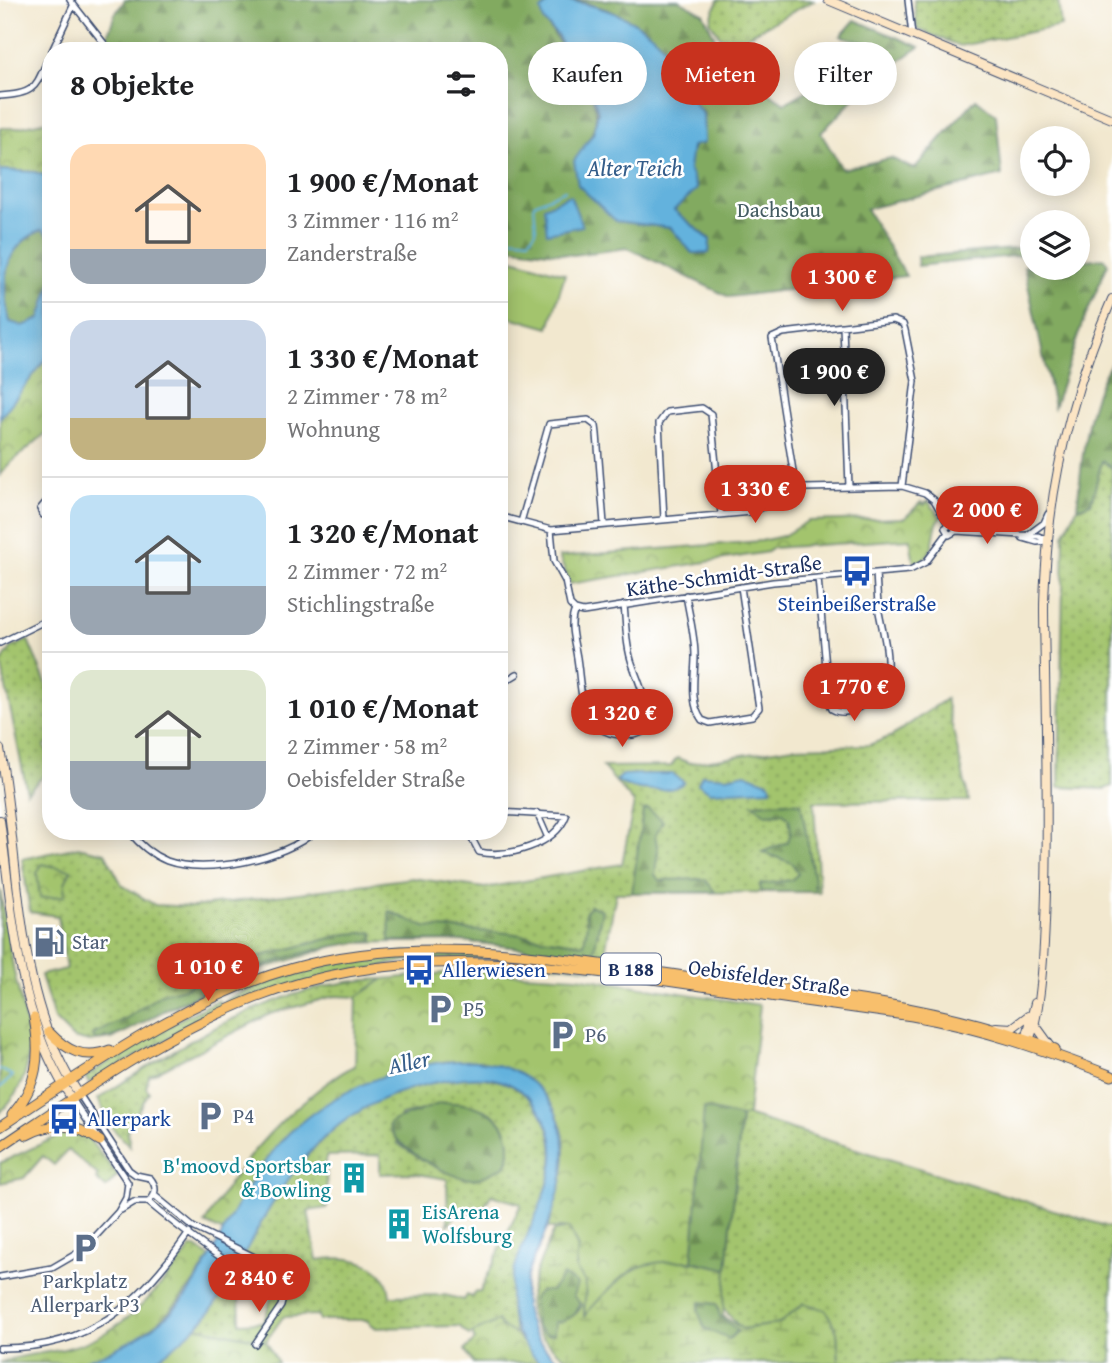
<!DOCTYPE html>
<html lang="de">
<head>
<meta charset="utf-8">
<style>
  :root { --surface:#fff; --page:#f2f2f2; --text:#202124; --muted:#757577; --line:#e0e0e0; --accent:#c8321e }
  body { margin:0; font-family:"Gentium Book Plus",serif; background:var(--page); color:var(--text); height:100vh; display:flex; flex-direction:column; font-size:26px; white-space:nowrap }
  * { box-sizing:border-box; margin:0 }
  p { font-size:23px; color:var(--muted) }
  .icon { flex:none; width:38px; height:38px; fill:none; stroke:currentColor; stroke-width:2; stroke-linecap:round; stroke-linejoin:round }
  .map { position:relative; flex:1; overflow:hidden }
  .drawer { position:absolute; left:42px; top:42px; width:466px; height:798px; display:flex; flex-direction:column; background:var(--surface); border-radius:28px; box-shadow:0 4px 18px #0003 }
  .drawer>* { flex:none }
  .hud { position:absolute; left:528px; top:42px; width:478px; height:63px; display:flex; gap:14px }
  .tools { position:absolute; left:1020px; top:126px; display:grid; gap:14px }
  .tools a { display:grid; place-items:center; width:70px; height:70px; border-radius:50%; background:var(--surface); box-shadow:0 4px 18px #0003; font-size:35px }
  .price { position:absolute; translate:-50% -60px; padding:0 16px; border-radius:24px; background:var(--accent); color:#fff; font-size:23px; line-height:46px; filter:drop-shadow(0 2px 4px #0008) }
  .price::after { content:''; position:absolute; left:50%; top:42px; width:21px; height:16px; margin-left:-10px; background:inherit; clip-path:polygon(0 0,100% 0,50% 100%) }
  .price.current { background:#222; color:#fff }
  ul { padding:0; list-style:none }
  li { display:flex; align-items:center; gap:21px; height:175px; padding:0 28px }
  li+li { border-top:2px solid var(--line) }
  li span { display:grid; place-items:center; flex:none; width:196px; height:140px; border-radius:21px; color:#555 }
  li>.icon { margin-inline-start:auto }
  span .icon { width:84px; height:84px; fill:#fffc; stroke-width:1 }
  li b { font-size:30px }
  h2 { display:flex; justify-content:space-between; align-items:center; height:84px; padding:0 28px; font-size:30px }
  .pill { padding:0 24px; border-radius:32px; background:var(--surface); box-shadow:0 4px 18px #0003; font-size:24px; line-height:63px }
  .pill.current { background:var(--accent); color:#fff }
  .map>svg:first-child { display:block }
</style>
</head>
<body>
<div class="map">
<svg width="1112" height="1363" viewBox="0 0 1112 1363">
  <defs>
    <pattern id="grass-dots" width="8" height="8" patternUnits="userSpaceOnUse" patternTransform="scale(1.75)"><rect width="8" height="8" fill="#a3c46d"/><path d="M2 2h.1M6 6h.1" fill="none" stroke="#84a05d" stroke-width="1.8" stroke-linecap="round"/></pattern>
    <pattern id="forest-firs" width="22" height="20" patternUnits="userSpaceOnUse" patternTransform="scale(1.75)"><rect width="22" height="20" fill="#82aa60"/><path d="M5 1l3.5 6h-7zM16 11l3.5 6h-7z" fill="#6a8b52"/></pattern>
    <pattern id="wetland-marsh" width="20" height="14" patternUnits="userSpaceOnUse" patternTransform="scale(1.75)"><rect width="20" height="14" fill="#a3c46d"/><path d="M1 5h8M5 5V1M11 12h8M15 12V8" fill="none" stroke="#84a05d"/></pattern>
    <pattern id="park-crowns" width="20" height="18" patternUnits="userSpaceOnUse" patternTransform="scale(1.75)"><rect width="20" height="18" fill="#a3c46d"/><path d="M2 6a3 3 0 1 1 6 0M12 15a3 3 0 1 1 6 0" fill="none" stroke="#84a05d"/></pattern>
  </defs>
  <rect width="100%" height="100%" fill="#fff"/>
  <filter id="ink" filterUnits="userSpaceOnUse"><feTurbulence type="fractalNoise" baseFrequency=".0143" numOctaves="2"/><feDisplacementMap in="SourceGraphic" scale="14" xChannelSelector="R" yChannelSelector="G"/><feConvolveMatrix kernelMatrix="1 2 1 2 8 2 1 2 1" color-interpolation-filters="sRGB"/></filter>
  <filter id="wash" filterUnits="userSpaceOnUse"><feTurbulence type="fractalNoise" baseFrequency=".00686" numOctaves="4" result="noise"/><feDisplacementMap in="SourceGraphic" scale="28" xChannelSelector="R" yChannelSelector="G"/><feGaussianBlur stdDeviation="1.57" result="paint"/><feColorMatrix in="noise" values="0 0 0 0 0 0 0 0 0 0 0 0 0 0 0 0 0 1.4 0 .05"/><feComposite in="paint" operator="in"/></filter>
  <g filter="url(#wash)">
    <rect width="100%" height="100%" fill="#f2e8cf"/>
    <!-- grass -->
    <path fill="url(#grass-dots)" stroke="#5f7a66" stroke-width="2" fill-rule="evenodd" d="M718 0H815L747 36 720 37 710 21Z
      M914 0H1058L1061 26 960 46 917 29Z
      M1102 461 1112 468V786L1105 789 1059 787 1064 535 1077 508 1091 503Z
      M28 640 51 695V741L44 746 51 757V769L27 792 1 663 11 648Z
      M946 699 969 801 814 802 819 892 616 893 604 958 463 941 344 943 246 974 155 1015 112 1039 89 1042 73 1038 54 1019 41 975 66 969 58 916 30 912 22 859 78 847 105 853 122 885 155 905 193 907 412 878 485 888 622 864 634 803 603 767 671 766 677 758 690 763 794 747 869 745 892 736Z
      M406 952 463 953 595 969 488 958 407 960 228 1006 224 1002C229 997 235 996 242 992 293 966 350 959 406 952Z
      M384 979 357 997 334 996 270 1014 149 1076 146 1087 149 1092 127 1130 130 1146 112 1128 98 1099C181 1043 280 981 384 979Z
      M219 1000 222 1008 89 1083 85 1077 164 1027Z
      M471 1077C498 1078 519 1084 536 1106 591 1177 489 1254 516 1334L500 1327 498 1321 469 1335 459 1326 376 1328 366 1320H319L318 1315 283 1317 266 1341 196 1327C223 1300 238 1264 256 1231 304 1142 364 1083 471 1077ZM451 1103C490 1110 513 1115 508 1161 474 1194 430 1167 397 1143L401 1115ZM380 1155V1174L412 1173 447 1179 448 1225 458 1213 480 1215 491 1195 521 1204 480 1292 476 1291 472 1297 467 1295 464 1300 445 1295 390 1296C387 1260 347 1255 317 1260L308 1211 327 1208 326 1156ZM244 1293H269L272 1295 264 1322 240 1323 239 1297Z
      M746 1115 1112 1228V1363H839L837 1332 804 1303 779 1324 741 1329 723 1308 741 1117Z"/>
    <!-- forest -->
    <path fill="url(#forest-firs)" stroke="#4e6c5f" stroke-width="2" d="M125 0H552L548 3 544 21C556 34 561 47 571 61 599 100 608 120 574 161L616 221 671 228 692 253H709L710 239 674 210 703 114C690 101 686 86 671 75 669 67 669 55 664 48 643 21 603 5 571 0H679L703 13 717 42 737 41 780 69 763 89 785 103 884 48 841 36 855 20 920 47 875 77 821 133 842 169 891 158 914 169 976 99 996 115 1002 175 866 209 906 276 729 297 628 248 573 255 499 246V51H102L115 14Z
      M42 230 51 237V284L40 319 23 326 10 322C0 285 2 247 42 230Z
      M1023 248 1025 255 918 266 917 257Z
      M1104 258 1108 264 1082 324 1054 407 1024 266 1078 268V261Z
      M1110 365 1112 410 1107 427 1112 432V468L1102 461 1091 503 1077 508C1082 462 1085 405 1110 365Z
      M784 802 801 803 816 892H761L760 884 791 880 798 874 792 863 762 852 788 842 791 831 789 818 783 813 765 814 753 804Z
      M648 809 663 821 655 835 658 851 655 875 660 880 705 879 715 892 632 893 643 810Z
      M590 905 602 910 593 957 463 941H390L389 911 425 927 508 933 584 944 587 924 585 913Z
      M373 932V942C302 944 232 978 169 1008 145 1020 123 1038 96 1040L92 1035 127 1018 161 994 184 988 250 959 346 934Z
      M441 1103C469 1101 508 1111 509 1145 509 1153 509 1160 505 1166 496 1171 484 1178 474 1179 453 1181 391 1146 389 1125L392 1121Z
      M704 1108 741 1117 727 1269 692 1261Z
      M563 1275 577 1284C586 1321 570 1308 555 1334L546 1335 536 1326 533 1298 540 1291H551Z
      M700 1302 717 1304 720 1316 738 1330 729 1340 705 1329 698 1312Z"/>
    <!-- wetland -->
    <path fill="url(#wetland-marsh)" stroke="#5f7a66" stroke-width="2" fill-rule="evenodd" d="M569 1228 578 1248 576 1269 586 1283 584 1315C638 1258 649 1251 727 1269L723 1316 742 1329 779 1324 804 1303 826 1310 837 1332 839 1363H574C509 1323 527 1289 554 1231ZM563 1275 577 1284 573 1296 582 1305C578 1314 566 1323 555 1322L554 1334 546 1335 536 1326 533 1298 540 1291H551ZM700 1302 717 1304 720 1316 738 1331 729 1339 705 1329 698 1311Z"/>
    <!-- park -->
    <path fill="url(#park-crowns)" stroke="#5f7a66" stroke-width="2" d="M51 120V178L35 172 0 170V128H16Z
      M51 348V429L7 466 0 476V418L46 359Z
      M928 501 941 517C928 533 942 553 914 564L910 539 772 548 768 552 570 584 559 557 761 541 783 536 808 521 905 518 921 502 924 505Z
      M42 864 71 870 65 883 64 896 40 898 37 873Z
      M0 890C5 919 9 948 15 976 27 1031 44 1068 0 1113Z
      M468 971 577 977 760 1005 748 1114 741 1117 704 1108 692 1261C630 1260 625 1272 584 1316L586 1283 576 1269 578 1248 569 1228H547C555 1203 565 1178 565 1151 565 1128 555 1105 539 1089 477 1029 356 1078 299 1124 265 1152 243 1195 223 1232L205 1223C235 1170 270 1126 319 1089 330 1081 342 1071 355 1066L357 997 384 979Z
      M69 1131 87 1137 118 1175 106 1188 96 1179 98 1175 68 1150 54 1165 43 1156 24 1178 0 1183V1163Z
      M196 1247 210 1257C184 1303 132 1358 75 1363 51 1363 25 1363 0 1363 19 1354 46 1354 68 1348 124 1333 157 1292 191 1248Z
      M498 1321 501 1327 516 1334 540 1363H473L465 1350 475 1340 472 1333Z
      M196 1327 266 1341 278 1363H146Z"/>
    <!-- pitch -->
    <path fill="#a3c46d" stroke="#5f7a66" stroke-width="2" d="M499 255 565 274 549 328 499 314Z"/>
    <!-- water -->
    <path fill="#63b2dd" stroke="#3f709e" stroke-width="2" d="M552 0C588 0 643 18 665 49 669 55 669 68 671 75 686 86 690 101 703 114L704 143 692 146 689 169 697 189 674 210 710 240 709 253H692L671 228 616 221 578 185 574 161 594 132 598 111 589 84 568 58 558 36 544 21 541 10Z
      M0 170 35 172 51 178V237L42 230C2 246 0 285 10 322L23 326 40 319 51 284V348L46 359 0 418Z
      M570 195 582 226 547 233 544 207Z
      M745 773 770 783 771 789 710 792 698 784 702 775 727 777Z
      M642 774H672L684 782C675 794 627 792 617 780L623 775Z
      M478 1061C507 1065 529 1075 547 1098 579 1142 560 1196 542 1241 536 1254 528 1268 526 1281 519 1314 536 1348 565 1363H540C446 1272 610 1185 531 1100 508 1075 479 1075 448 1080 342 1098 297 1154 249 1245 235 1271 220 1304 198 1325 185 1337 164 1357 147 1363 131 1363 96 1363 78 1363 116 1351 155 1331 182 1301 206 1272 219 1236 238 1204 253 1180 268 1154 288 1134 335 1088 412 1058 478 1061Z"/>
    <g fill="none" stroke-linecap="round" stroke-linejoin="round">
      <!-- stream -->
      <path stroke="#63b2dd" stroke-width="2" d="M499 237 529 240 536 231 534 204 565 190
        M0 1069 13 1076 0 1088"/>
    </g>
  </g>
  <g filter="url(#ink)">
    <g fill="none" stroke-linecap="round" stroke-linejoin="round">
      <!-- street casing -->
      <g stroke="#3b4b6f" stroke-width="8">
        <path id="street" d="M70 0 110 51
          M908 0 912 35
          M52 51 73 6
          M0 96C39 94 35 85 51 53
          M843 326 849 487
          M796 490 772 338 783 333 893 320 903 324 905 330 915 381 902 486
          M51 496 40 509 43 515 51 516
          M499 516 551 530 752 512 805 488 902 486 925 493 934 500 948 524
          M664 519 659 423 667 412 702 408 711 414 721 514
          M521 522 549 424 588 420 596 426 597 434 604 524
          M551 530 554 561 565 581 570 605 575 610 583 612 773 582 910 570 926 562 947 534
          M956 531 952 524 945 528 949 535 956 531 1038 536 1048 540
          M1029 534 1044 523 1048 514
          M1023 538 1037 542 1047 541
          M818 578 829 701 832 709C842 715 854 711 863 705 900 684 885 645 879 612 877 599 877 586 876 573
          M686 595C689 615 695 636 695 656 695 675 689 703 702 720L710 723 752 716 759 708 741 587
          M575 610C568 625 575 643 577 658 582 689 578 731 620 735 629 736 638 736 645 730 652 709 639 684 633 666 626 648 626 625 624 605
          M0 643 51 618
          M499 685 517 674
          M537 813 548 838
          M129 831C139 844 152 855 167 861 205 875 286 859 315 831
          M468 831 479 852C508 858 555 845 566 816L499 812
          M79 1094 129 1170 136 1175 150 1178C157 1186 157 1195 148 1202H134L121 1210
          M148 1202C189 1236 236 1272 284 1294L292 1290 294 1284 291 1275 193 1227 154 1195
          M0 1277 52 1268 83 1250 118 1212 126 1198 128 1183 72 1099
          M255 1344 281 1306 284 1294
          M0 1348C91 1349 140 1303 189 1233"/>
      </g>
      <!-- secondary casing -->
      <g stroke="#3b4b6f" stroke-width="10">
        <path id="secondary" d="M828 0 1112 119
          M0 749C21 862 13 996 79 1094
          M0 820C13 914 17 1018 72 1099
          M1036 1026 1052 1048
          M996 1027 1012 1028 1028 1016
          M1027 1042C1057 1007 1044 675 1044 609 1044 586 1046 563 1048 540 1055 459 1079 374 1112 299
          M1025 1044 1035 1003"/>
      </g>
      <!-- primary casing -->
      <g stroke="#3b4b6f" stroke-width="11">
        <path id="primary" d="M49 1032C67 1051 84 1060 110 1050
          M12 1115C38 1085 41 1056 34 1018
          M0 1127C93 1066 184 999 293 968 428 930 570 961 707 979 826 995 942 1005 1055 1049
          M27 1135C54 1121 74 1123 100 1141
          M0 1147C82 1092 163 1034 255 998 391 945 526 962 667 981 749 993 830 1005 912 1016 982 1028 1047 1051 1112 1076"/>
      </g>
      <!-- street -->
      <use href="#street" stroke="#fff" stroke-width="5"/>
      <!-- secondary -->
      <use href="#secondary" stroke="#fce5c4" stroke-width="8"/>
      <!-- primary -->
      <use href="#primary" stroke="#f8bf6c" stroke-width="9"/>
    </g>
  </g>
  <!-- icons -->
  <defs>
    <g id="bus-bare" transform="scale(2.415)"><path d="M-5-6H5V4H4V6H2V4H-2V6H-4V4H-5ZM-3.5-4V0h7V-4ZM-3.5 1.2v1.5H-2V1.2ZM2 1.2v1.5H3.5V1.2Z" fill="#1a4fb4" stroke="#fff" stroke-width="2.5" paint-order="stroke"/></g>
    <g id="fuel-bare" transform="scale(2.415)"><path d="M-5.5-6h7V0h2V4h1.3V-2.5L3-4.5l.8-.8L6-3V5H2.5V1h-1V6h-7ZM-4.2-4.7v3.2H.2V-4.7Z" fill="#5c6f8a" stroke="#fff" stroke-width="2.5" paint-order="stroke"/></g>
    <g id="parking-bare" transform="scale(2.415)"><path d="M-3.5-5.5H1a3.5 3.5 0 0 1 0 7H-1V5.5H-3.5ZM-1-3.4V-.6H.8a1.4 1.4 0 0 0 0-2.8Z" fill="#5c6f8a" stroke="#fff" stroke-width="2.5" paint-order="stroke"/></g>
    <g id="building-bare" transform="scale(2.415)"><path d="M-4-6H4V6H1V3H-1V6H-4ZM-2.5-4.3h1.7v1.8h-1.7ZM.8-4.3h1.7v1.8H.8ZM-2.5-1h1.7V.8h-1.7ZM.8-1h1.7V.8H.8Z" fill="#0f9aa8" stroke="#fff" stroke-width="2.5" paint-order="stroke"/></g>
  </defs>
  <g fill-rule="evenodd">
    <use href="#bus-bare" x="857" y="571"/>
    <use href="#fuel-bare" x="49" y="942"/>
    <use href="#bus-bare" x="419" y="970"/>
    <use href="#parking-bare" x="440" y="1009"/>
    <use href="#parking-bare" x="562" y="1035"/>
    <use href="#parking-bare" x="210" y="1116"/>
    <use href="#bus-bare" x="64" y="1119"/>
    <use href="#building-bare" x="354" y="1178"/>
    <use href="#building-bare" x="399" y="1224"/>
    <use href="#parking-bare" x="85" y="1248"/>
  </g>
  <g text-anchor="middle" stroke-width="5" stroke-linejoin="round" paint-order="stroke">
    <!-- shield labels -->
    <rect fill="#fff" stroke="#5f6d8e" stroke-width="2" x="601" y="953.5" width="60" height="31" rx="5"/>
    <g font-size="19" font-weight="bold" fill="#1b2f5e">
      <text x="631" y="976">B 188</text>
    </g>
    <!-- park labels -->
    <g font-size="21" fill="#445c62" stroke="#fff">
      <text x="779" y="217">Dachsbau</text>
    </g>
    <!-- street labels -->
    <g font-size="21" fill="#1b2f5e" stroke="#fff">
      <text transform="translate(724 576) rotate(-8)" y="7">Käthe-Schmidt-Straße</text>
      <text transform="translate(769 978) rotate(8)" y="7">Oebisfelder Straße</text>
    </g>
    <!-- transit labels -->
    <g font-size="21" fill="#164399" stroke="#fff" text-anchor="start">
      <text x="857" y="611" text-anchor="middle">Steinbeißerstraße</text>
      <text x="442" y="977">Allerwiesen</text>
      <text x="87" y="1126">Allerpark</text>
    </g>
    <!-- service labels -->
    <g font-size="21" fill="#4e5e75" stroke="#fff" text-anchor="start">
      <text x="72" y="949">Star</text>
      <text x="463" y="1016">P5</text>
      <text x="585" y="1042">P6</text>
      <text x="233" y="1123">P4</text>
      <text x="85" y="1288" text-anchor="middle">Parkplatz<tspan x="85" dy="24">Allerpark P3</tspan></text>
    </g>
    <!-- culture labels -->
    <g font-size="21" fill="#0d838f" stroke="#fff" text-anchor="end">
      <text x="331" y="1173">B'moovd Sportsbar<tspan x="331" dy="24">&amp; Bowling</tspan></text>
      <text x="422" y="1219" text-anchor="start">EisArena<tspan x="422" dy="24">Wolfsburg</tspan></text>
    </g>
    <!-- water labels -->
    <g font-size="23" font-style="italic" fill="#345d8a" stroke="#fff">
      <text x="635" y="176">Alter Teich</text>
      <text transform="translate(409 1062) rotate(-12)" y="8">Aller</text>
    </g>
  </g>
</svg>
<div class="tools">
<a><svg class="icon" aria-label="locate" viewBox="0 0 24 24"><circle cx="12" cy="12" r="6"/><path d="M12 2v4M12 18v4M2 12h4M18 12h4"/></svg></a>
<a><svg class="icon" aria-label="layers" viewBox="0 0 24 24"><path d="M12 4l9 5-9 5-9-5zM3 14l9 5 9-5"/></svg></a>
</div>
<b class="price" style="left:842px;top:313px">1 300 €</b>
<b class="price current" style="left:834px;top:408px">1 900 €</b>
<b class="price" style="left:755px;top:525px">1 330 €</b>
<b class="price" style="left:987px;top:546px">2 000 €</b>
<b class="price" style="left:854px;top:723px">1 770 €</b>
<b class="price" style="left:622px;top:749px">1 320 €</b>
<b class="price" style="left:208px;top:1003px">1 010 €</b>
<b class="price" style="left:259px;top:1314px">2 840 €</b>
<div class="hud">
<a class="pill">Kaufen</a>
<a class="pill current">Mieten</a>
<a class="pill">Filter</a>
</div>
<section class="drawer">
<h2>8 Objekte<svg class="icon" aria-label="filters" viewBox="0 0 24 24"><path d="M4 7h16M4 17h16"/><circle cx="9" cy="7" r="2"/><circle cx="15" cy="17" r="2"/></svg></h2>
<ul>
<li><span style="background:linear-gradient(#ffd9b3 75%,#9aa5b1 0)"><svg class="icon" aria-label="home" viewBox="0 0 24 24"><path d="M3 11l9-7 9 7M6 9v11h12V9"/></svg></span><div><b>1 900 €/Monat</b><p>3 Zimmer · 116 m²</p><p>Zanderstraße</p></div></li>
<li><span style="background:linear-gradient(#c9d6e8 70%,#c2b280 0)"><svg class="icon" aria-label="home" viewBox="0 0 24 24"><path d="M3 11l9-7 9 7M6 9v11h12V9"/></svg></span><div><b>1 330 €/Monat</b><p>2 Zimmer · 78 m²</p><p>Wohnung</p></div></li>
<li><span style="background:linear-gradient(#bfe0f5 65%,#9aa5b1 0)"><svg class="icon" aria-label="home" viewBox="0 0 24 24"><path d="M3 11l9-7 9 7M6 9v11h12V9"/></svg></span><div><b>1 320 €/Monat</b><p>2 Zimmer · 72 m²</p><p>Stichlingstraße</p></div></li>
<li><span style="background:linear-gradient(#dfe7d0 65%,#9aa5b1 0)"><svg class="icon" aria-label="home" viewBox="0 0 24 24"><path d="M3 11l9-7 9 7M6 9v11h12V9"/></svg></span><div><b>1 010 €/Monat</b><p>2 Zimmer · 58 m²</p><p>Oebisfelder Straße</p></div></li>
</ul>
</section>
</div>
</body>
</html>
